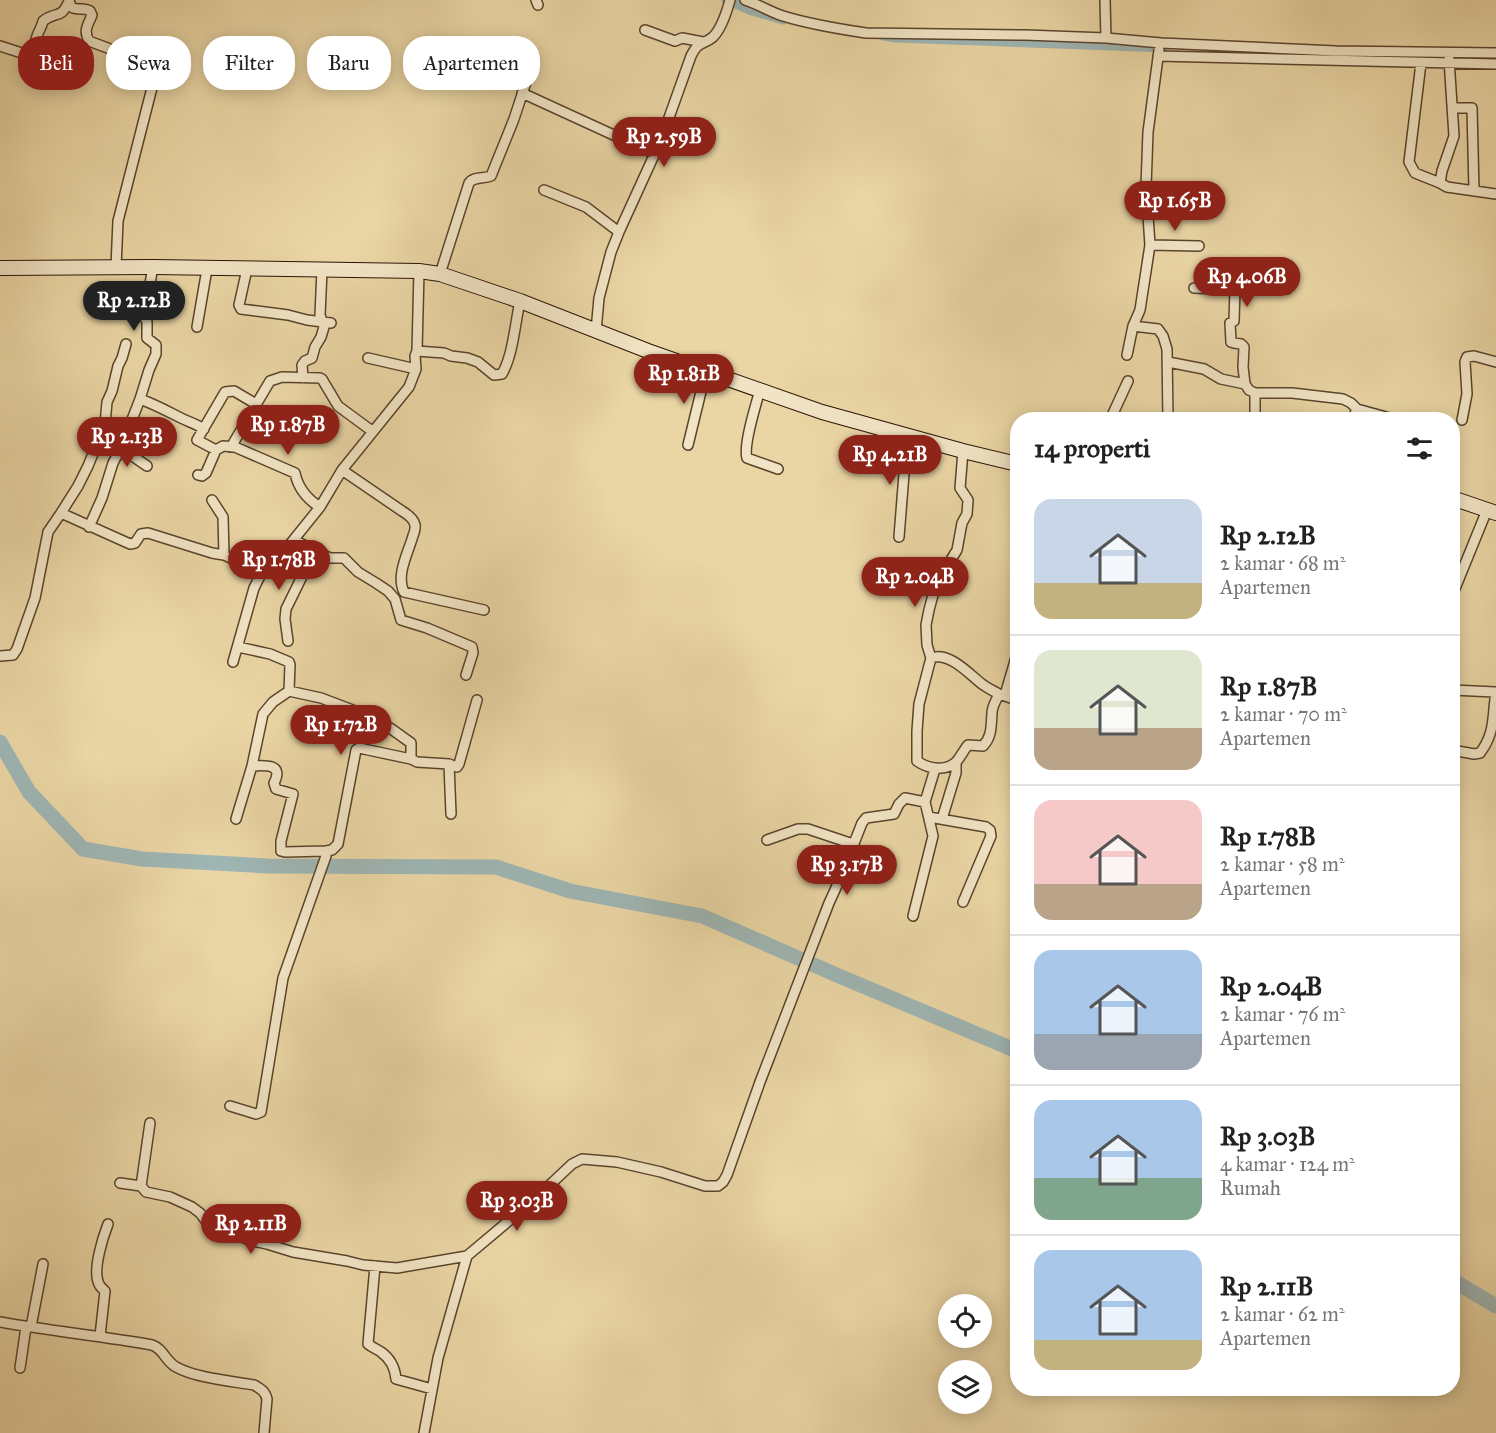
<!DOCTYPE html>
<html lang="id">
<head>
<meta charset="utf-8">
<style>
  :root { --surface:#fff; --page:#f6f6f6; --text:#222; --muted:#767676; --line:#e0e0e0; --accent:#8f2418 }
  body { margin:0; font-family:"IM FELL Great Primer",serif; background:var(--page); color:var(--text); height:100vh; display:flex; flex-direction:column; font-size:22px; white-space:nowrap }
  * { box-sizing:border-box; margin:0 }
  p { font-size:20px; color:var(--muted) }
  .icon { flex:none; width:33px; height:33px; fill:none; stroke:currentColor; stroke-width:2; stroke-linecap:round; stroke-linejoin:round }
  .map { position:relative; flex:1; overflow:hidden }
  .details { position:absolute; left:1010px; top:412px; width:450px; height:984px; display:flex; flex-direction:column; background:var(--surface); border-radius:24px; box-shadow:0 3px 15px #0003 }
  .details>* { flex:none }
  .banner { position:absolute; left:18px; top:36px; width:570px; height:54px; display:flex; gap:12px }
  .tools { position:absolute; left:938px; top:1294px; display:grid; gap:12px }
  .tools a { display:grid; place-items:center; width:54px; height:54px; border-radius:50%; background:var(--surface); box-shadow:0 3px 15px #0003; font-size:30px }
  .price { position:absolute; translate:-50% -51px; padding:0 14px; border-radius:21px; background:var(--accent); color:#fff; font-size:20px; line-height:39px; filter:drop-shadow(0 2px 3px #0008) }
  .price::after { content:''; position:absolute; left:50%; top:36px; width:18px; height:14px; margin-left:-9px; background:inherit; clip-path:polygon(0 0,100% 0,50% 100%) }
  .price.active { background:#222; color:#fff }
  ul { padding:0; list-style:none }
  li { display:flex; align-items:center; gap:18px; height:150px; padding:0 24px }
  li+li { border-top:2px solid var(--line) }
  li span { display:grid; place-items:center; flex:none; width:168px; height:120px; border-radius:18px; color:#555 }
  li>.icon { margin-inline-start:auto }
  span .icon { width:72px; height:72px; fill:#fffc; stroke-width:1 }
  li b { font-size:26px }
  h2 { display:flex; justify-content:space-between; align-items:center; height:72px; padding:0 24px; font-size:26px }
  .chip { padding:0 21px; border-radius:24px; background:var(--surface); box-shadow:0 3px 15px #0003; font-size:21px; line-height:54px }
  .chip.active { background:var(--accent); color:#fff }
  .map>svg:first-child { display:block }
</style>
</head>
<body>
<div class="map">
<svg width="1496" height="1433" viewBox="0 0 1496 1433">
  <rect width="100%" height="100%" fill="#ead5a4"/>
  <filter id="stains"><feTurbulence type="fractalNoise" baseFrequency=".00333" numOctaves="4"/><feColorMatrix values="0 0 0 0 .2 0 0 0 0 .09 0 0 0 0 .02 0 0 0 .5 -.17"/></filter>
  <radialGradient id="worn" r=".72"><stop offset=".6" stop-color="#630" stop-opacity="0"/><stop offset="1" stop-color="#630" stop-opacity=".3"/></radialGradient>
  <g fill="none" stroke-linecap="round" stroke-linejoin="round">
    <!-- canal -->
    <path stroke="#9eb5b3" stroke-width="9" d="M726 0 752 11 783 20
      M883 36 895 38 1165 48
      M1446 56 1496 59"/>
    <!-- river -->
    <path stroke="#9eb5b3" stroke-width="15" d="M0 742 29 792 83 849 142 859 268 866 496 867 570 891 702 916 839 976 1017 1051
      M1452 1280 1496 1306"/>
    <!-- street casing -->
    <g stroke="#5a442d" stroke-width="12">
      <path id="street" d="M69 0 71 7C77 11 84 7 90 11L92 15C88 25 83 30 89 41L126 55 144 59 152 68 155 76 118 221 116 267
        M536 0 538 5
        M745 0C758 4 770 12 783 16 809 24 839 29 866 33L1025 35 1106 38 1161 43 1336 51 1496 53
        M1105 0 1106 38
        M645 30 675 41 682 38 703 42
        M0 46 31 56C35 50 34 43 37 36 39 30 42 27 43 21 57 10 60 21 69 1
        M1158 56 1496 64
        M1421 63 1409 162 1415 173 1440 183 1447 187 1496 194
        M522 93 655 154
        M1452 108H1472L1474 191
        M1440 183 1442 171 1454 136 1449 59
        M544 190 586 207 619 232
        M1150 245 1199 246
        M247 269 239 305 241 309 288 315 307 320 331 323
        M440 274 469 183C474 176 483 179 491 176L514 119 531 67 530 61 515 53
        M1194 288 1218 289H1235L1234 321 1230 323 1231 342 1234 343 1241 344 1244 347 1243 367 1245 384
        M1235 289H1287
        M1133 326 1158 329 1163 336 1167 349 1168 420
        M197 327 207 269
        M596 331 599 298 611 252 619 232 661 140 691 56C699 40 702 46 713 37 722 28 727 11 730 0
        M417 351 444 353 451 356 467 358 478 362 494 375 502 374C513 355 515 324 520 301
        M1127 355 1133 326 1140 310 1150 245 1146 187 1148 132 1159 50
        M368 358 416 369
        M1168 362 1204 369 1221 379 1245 384 1249 390 1255 393H1292L1343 399 1351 403 1357 409
        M303 378 302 365 305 361 312 358 315 347 321 337 324 327 320 315 322 270
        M760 390C756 404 743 446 747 458L778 469
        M140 399C154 404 167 411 181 418 189 422 196 424 204 429
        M256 404 234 391 225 392 197 440 216 450 223 446 235 447 295 473C298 488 307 499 320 507
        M1110 420 1128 381
        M1255 420V393
        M1352 420 1357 409 1397 420
        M1462 420 1467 394 1465 362 1467 357 1474 356 1496 362
        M688 445 706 371
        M231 447 270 381 282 377 320 378 322 379 338 406 372 431
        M121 448 147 466
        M963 451 960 488 968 500 967 514 962 523 957 550 949 563 933 595 929 610 926 625 927 645 931 658 919 704 917 731V761C928 769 947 772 957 761 961 756 964 750 968 745L983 746C992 737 991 726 992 713 992 706 996 701 999 694L1017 700
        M342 470 402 511C407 514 414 519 415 525 416 530 413 535 412 539 407 555 396 576 404 592L484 610
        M198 475 202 476 206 473 216 450
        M212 500 223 517 224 555
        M61 513 78 486 88 466 105 424 107 402 112 391 118 366 122 358 126 344
        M89 527 102 498 113 463 121 448 140 399 149 370 156 354V345L147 338V322L145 318V311L153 267
        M899 537 907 436
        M294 540 330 558H344L358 572 376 583 388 591 395 599 401 620 427 628 472 647 473 653 466 675
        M1452 591H1454L1487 510
        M288 641 285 619 286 609 315 550
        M238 647 270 654 289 662 290 665 289 691 321 698 366 715 390 728 411 743V759L417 762 449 764 451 814
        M0 656 13 655 17 649 35 598 48 532 61 513 130 544 135 543 141 534 148 533 212 553 224 555 262 572
        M931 658C949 651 969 674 982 684 987 688 994 691 999 694
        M233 662 254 588 262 572 287 548 320 507 342 470 409 387 416 369 415 356 417 351 419 271
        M1452 690 1495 692
        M1005 695 1017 654
        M1452 750 1474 754 1480 753C1496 732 1492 715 1496 692
        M449 764 457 767 459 764 477 700
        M929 817 986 827 990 830 991 836 963 902
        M236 819 252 766
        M942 819 956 773V762
        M767 840 798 829H808L853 844
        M326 851 332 850 338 844 356 750 359 748 411 759
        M913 916 933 836 925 802 935 769
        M230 1106 256 1114 261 1112 283 978 326 856V851L285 852 281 851V841L293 794 276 789 274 783C284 764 266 765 252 766L263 714 273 702 289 691
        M120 1183 141 1186 146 1192 170 1197 192 1207 200 1213 206 1221 215 1227 253 1241 267 1244 293 1252 347 1261 363 1265 397 1268 467 1256
        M141 1186 150 1123
        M375 1266 368 1344C373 1348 377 1349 381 1352 391 1359 395 1368 396 1379L432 1389
        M0 1322C50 1331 102 1336 152 1345 164 1349 165 1361 176 1367 196 1378 230 1381 254 1385 261 1389 265 1391 267 1399L264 1433
        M31 1327 43 1264
        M100 1336 105 1291C103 1289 100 1287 99 1284 92 1271 103 1237 108 1224
        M20 1368 26 1327
        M424 1433 438 1358 467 1256 536 1198 572 1164 582 1159 617 1162 661 1172 705 1186H718L723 1182 727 1175 760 1082 829 903 840 879 862 823 866 818 894 814 899 804 905 798 925 802"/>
    </g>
    <!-- secondary casing -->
    <g stroke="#2a1305" stroke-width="16">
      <path id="secondary" d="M0 268 153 267 419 271 440 274 520 301 648 351 822 412 963 451 1017 464
        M1452 498 1496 513"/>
    </g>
    <!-- street -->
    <use href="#street" stroke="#f1e4c4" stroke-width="9"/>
    <!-- secondary -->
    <use href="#secondary" stroke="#f1e4c4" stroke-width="14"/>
  </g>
  <rect width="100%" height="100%" filter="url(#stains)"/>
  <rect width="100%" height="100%" fill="url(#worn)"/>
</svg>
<div class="tools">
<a><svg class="icon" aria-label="locate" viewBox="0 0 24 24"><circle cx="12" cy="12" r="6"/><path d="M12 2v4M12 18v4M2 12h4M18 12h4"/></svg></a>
<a><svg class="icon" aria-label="layers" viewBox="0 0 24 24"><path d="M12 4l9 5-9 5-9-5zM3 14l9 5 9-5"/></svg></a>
</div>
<b class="price" style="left:664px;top:168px">Rp 2.59B</b>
<b class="price" style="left:1175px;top:232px">Rp 1.65B</b>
<b class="price" style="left:1247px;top:308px">Rp 4.06B</b>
<b class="price active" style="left:134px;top:332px">Rp 2.12B</b>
<b class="price" style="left:684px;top:405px">Rp 1.81B</b>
<b class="price" style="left:288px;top:456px">Rp 1.87B</b>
<b class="price" style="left:127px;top:468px">Rp 2.13B</b>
<b class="price" style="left:890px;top:486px">Rp 4.21B</b>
<b class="price" style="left:279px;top:591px">Rp 1.78B</b>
<b class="price" style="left:915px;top:608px">Rp 2.04B</b>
<b class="price" style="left:341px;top:756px">Rp 1.72B</b>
<b class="price" style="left:847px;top:896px">Rp 3.17B</b>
<b class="price" style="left:517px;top:1232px">Rp 3.03B</b>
<b class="price" style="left:251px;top:1255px">Rp 2.11B</b>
<div class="banner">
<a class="chip active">Beli</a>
<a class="chip">Sewa</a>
<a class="chip">Filter</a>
<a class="chip">Baru</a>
<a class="chip">Apartemen</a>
</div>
<section class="details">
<h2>14 properti<svg class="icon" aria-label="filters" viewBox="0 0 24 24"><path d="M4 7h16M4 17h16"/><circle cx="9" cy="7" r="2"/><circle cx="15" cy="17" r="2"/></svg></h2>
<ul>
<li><span style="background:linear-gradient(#c9d6e8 70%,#c2b280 0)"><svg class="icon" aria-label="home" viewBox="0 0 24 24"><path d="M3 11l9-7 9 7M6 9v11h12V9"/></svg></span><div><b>Rp 2.12B</b><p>2 kamar · 68 m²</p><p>Apartemen</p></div></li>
<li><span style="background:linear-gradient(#dfe7d0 65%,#b9a48a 0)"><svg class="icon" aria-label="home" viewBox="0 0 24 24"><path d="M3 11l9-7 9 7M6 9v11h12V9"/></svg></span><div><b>Rp 1.87B</b><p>2 kamar · 70 m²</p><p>Apartemen</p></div></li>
<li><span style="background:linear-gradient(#f6c9c9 70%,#b9a48a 0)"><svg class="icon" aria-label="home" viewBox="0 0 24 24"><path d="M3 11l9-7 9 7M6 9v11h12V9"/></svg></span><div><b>Rp 1.78B</b><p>2 kamar · 58 m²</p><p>Apartemen</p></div></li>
<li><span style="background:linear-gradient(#a9c7e8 70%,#9aa5b1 0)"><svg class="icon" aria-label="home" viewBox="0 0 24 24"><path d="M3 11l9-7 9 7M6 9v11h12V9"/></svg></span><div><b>Rp 2.04B</b><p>2 kamar · 76 m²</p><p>Apartemen</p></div></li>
<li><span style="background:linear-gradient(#a9c7e8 65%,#7fa58c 0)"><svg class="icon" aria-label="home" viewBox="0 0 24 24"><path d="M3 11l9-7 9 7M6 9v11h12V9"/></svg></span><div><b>Rp 3.03B</b><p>4 kamar · 124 m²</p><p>Rumah</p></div></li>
<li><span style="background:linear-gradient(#a9c7e8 75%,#c2b280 0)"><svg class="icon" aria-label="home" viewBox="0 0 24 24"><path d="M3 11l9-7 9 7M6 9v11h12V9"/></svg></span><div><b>Rp 2.11B</b><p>2 kamar · 62 m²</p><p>Apartemen</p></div></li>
</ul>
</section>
</div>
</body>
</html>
